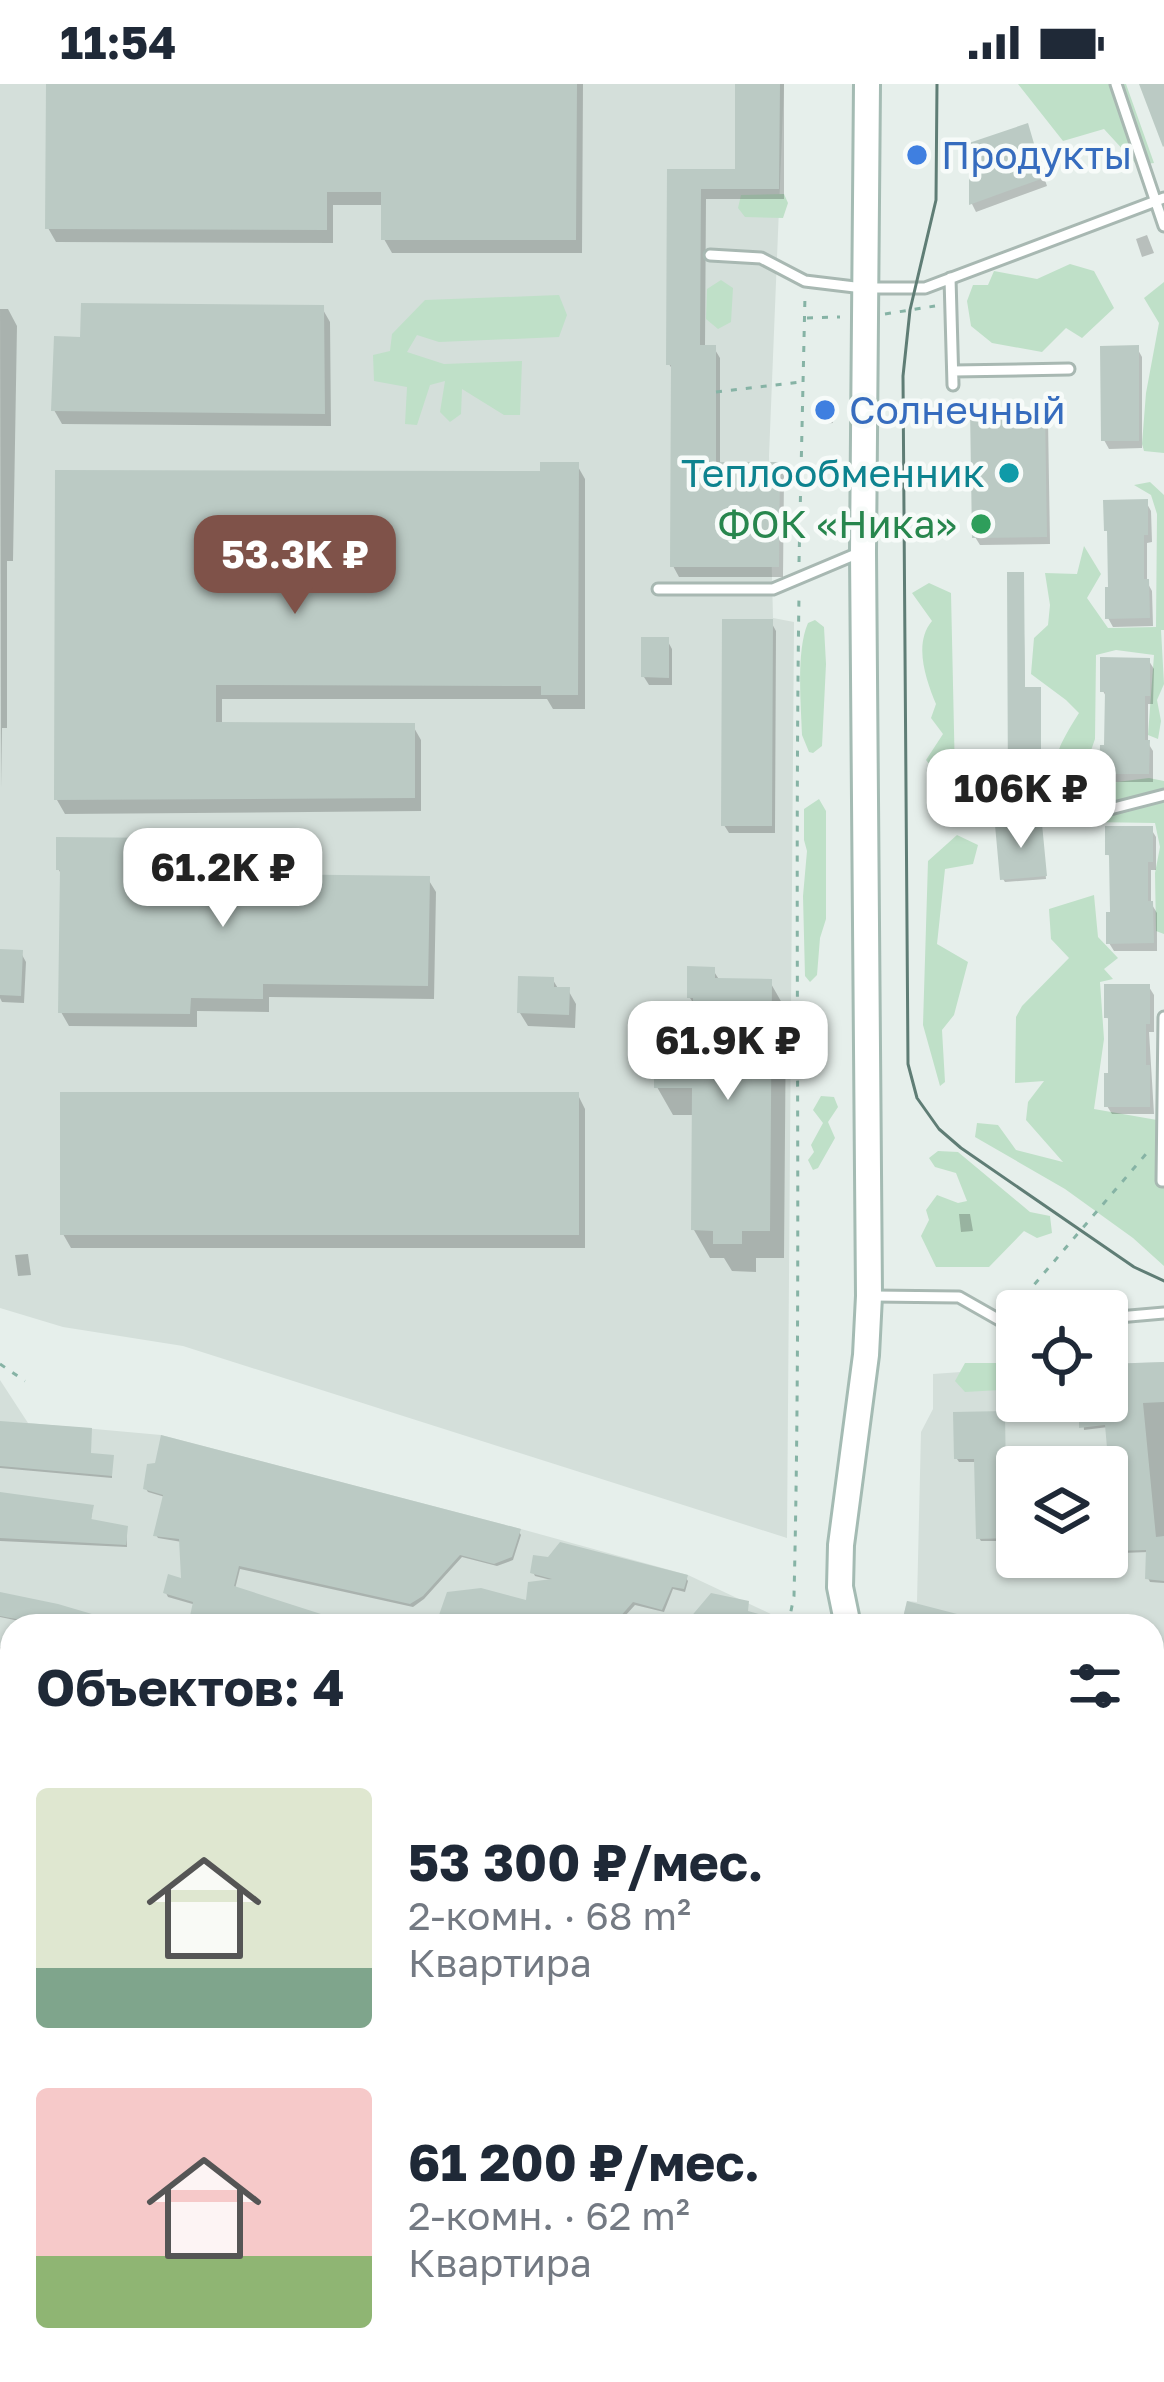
<!DOCTYPE html>
<html lang="ru">
<head>
<meta charset="utf-8">
<style>
  :root { --surface:#fff; --page:#f6f6f7; --text:#1f2937; --muted:#747a83; --accent:#7f5249 }
  body { margin:0; font-family:"Golos Text",sans-serif; background:var(--page); color:var(--text); height:100vh; display:flex; flex-direction:column; font-size:45px; white-space:nowrap }
  * { box-sizing:border-box; margin:0 }
  p { font-size:39px; color:var(--muted) }
  .icon { flex:none; width:66px; height:66px; fill:none; stroke:currentColor; stroke-width:2; stroke-linecap:round; stroke-linejoin:round }
  .map { position:relative; flex:1; overflow:hidden }
  .details { position:absolute; left:0px; top:1530px; width:1164px; height:768px; display:flex; flex-direction:column; background:var(--surface); border-radius:36px 36px 0 0; box-shadow:0 3px 9px #0004 }
  .details>* { flex:none }
  .tools { position:absolute; left:996px; top:1206px; display:grid; gap:24px }
  .tools a { display:grid; place-items:center; width:132px; height:132px; border-radius:12px; background:var(--surface); box-shadow:0 3px 9px #0004; font-size:60px }
  .price { position:absolute; translate:-50% -102px; padding:0 27px; border-radius:24px; background:#fff; color:#222; font-size:39px; line-height:78px; filter:drop-shadow(0 3px 6px #0008) }
  .price::after { content:''; position:absolute; left:50%; top:72px; width:36px; height:27px; margin-left:-18px; background:inherit; clip-path:polygon(0 0,100% 0,50% 100%) }
  .price.current { background:var(--accent); color:#fff }
  ul { padding:0; list-style:none }
  li { display:flex; align-items:center; gap:36px; height:300px; padding:0 36px }
  li span { display:grid; place-items:center; flex:none; width:336px; height:240px; border-radius:12px; color:#555 }
  li>.icon { margin-inline-start:auto }
  span .icon { width:144px; height:144px; fill:#fffc; stroke-width:1 }
  li b { font-size:51px }
  h2 { display:flex; justify-content:space-between; align-items:center; height:144px; padding:0 36px; font-size:51px }
  .status { display:flex; justify-content:space-between; align-items:center; height:84px; padding:0 60px; background:var(--surface); direction:ltr }
  .status svg { height:33px; fill:currentColor }
  .map>svg:first-child { display:block }
</style>
</head>
<body>
<div class="status"><b>11:54</b><svg viewBox="0 0 49 12"><path d="M0 12V9h3v3zM5 12V6h3v6zM10 12V3h3v9zM15 12V0h3v12zM26 1h20v11H26zM47 4h2v5h-2z"/></svg></div>
<div class="map">
<svg width="1164" height="2298" viewBox="0 0 1164 2298">
  <rect width="100%" height="100%" fill="#e6efeb"/>
  <!-- built -->
  <path fill="#d4dfda" fill-rule="evenodd" d="M0 0H784L769 372 773 534 794 538 787 1454 183 1262 63 1243 0 1224Z
    M1164 1278V1688L1152 1685V1542H901L907 1517 917 1518 921 1348 933 1325V1290L1017 1284V1317H1107V1280ZM1017 1383H1107V1473H1017Z
    M0 1296 28 1339 161 1351 521 1445 688 1491 775 1532 774 1542H233L191 1533 189 1542H12V1704H0Z
    M0 1771H12V2024H0Z
    M1152 1804 1164 1806V2298H893L894 2286H1152Z"/>
  <!-- green -->
  <path fill="#bfe0c8" d="M1018 0H1126L1154 79 1137 81 1104 45 1063 57Z
    M784 110 788 119 783 134 745 133 738 124 741 111Z
    M1070 180 1094 187 1114 224 1082 254 1066 244 1042 268 992 259 971 242 967 217 973 201H988L994 187 1037 195Z
    M721 196 733 204 731 238 718 245 706 235 707 205Z
    M1164 198V369L1144 367 1142 360 1146 309 1159 239 1144 214Z
    M559 211 567 231 559 253 439 258 417 251 407 268 444 280 522 277 520 331H504L462 305 461 330 450 338 440 328 445 297 430 301 417 341 405 340 407 303 374 297 373 271 390 267 392 250 425 216Z
    M1150 398 1164 411V546H1161L1164 600 1157 616 1161 637 1158 655 1148 651 1154 571 1116 566 1096 571 1095 655 1087 678 1101 700 1149 694 1164 697V850L1156 847 1155 789 1160 763 1155 739 1090 738C1051 687 1043 686 1079 629L1066 616 1031 590 1034 554 1048 541 1050 521 1045 489 1077 490 1084 462 1101 490 1087 514 1108 544 1156 543 1157 430 1151 411 1134 401Z
    M929 499 951 509 955 692 943 696 926 676 943 650 931 634 936 620C926 596 913 559 932 537L912 509Z
    M815 536 824 543 826 580 822 662 813 669 809 668 802 651C801 620 796 566 808 539Z
    M819 715 826 727V835L820 854 817 891 810 898 805 892 803 812 807 767 804 756V725Z
    M957 751 978 761 973 780 945 785 937 860 968 878 954 931 942 946 945 998 940 1002 923 941 928 777Z
    M1094 811 1098 853 1118 874 1104 885 1113 895 1100 898 1104 955 1094 1025 1157 1036 1164 1028V1182L1133 1154 1065 1105 975 1053 977 1039 998 1041 1016 1066 1063 1078 1026 1036 1028 1018 1044 997 1015 999 1016 933 1022 922 1069 874 1051 855 1049 825Z
    M821 1012 834 1013 838 1023 828 1038 835 1054 818 1084 813 1086 808 1076 814 1068 811 1061 823 1039 813 1026Z
    M938 1067 958 1068 1030 1128 1050 1132 1052 1149 1037 1154 1024 1147 989 1183H936L921 1152 929 1136 926 1126 937 1111 958 1119 967 1117 956 1089 935 1083 929 1074Z
    M965 1279H1003L1008 1295 1000 1306 965 1308 955 1297Z"/>
  <!-- shadow -->
  <path fill="#0003" d="M49 0H583L582 169H392L384 155V121H333V159L56 158 48 144Z
    M738 0H784V115H706L705 264H714L720 274V381H778L784 392 783 493H679L673 482 674 288 669 280 670 88H738Z
    M1027 42 1047 102 976 128 972 120V61Z
    M1147 151 1154 169 1142 173 1136 155Z
    M322 224 330 238 331 342 62 340 54 326 83 256Z
    M0 225H8L17 242 13 477H7V644H2L1 705Z
    M1137 264 1142 273V364L1109 365 1104 356Z
    M820 318H830L833 339 823 340Z
    M1043 327 1048 336 1050 460 980 461 975 453Z
    M577 381 585 395V625H553L547 615H222V641L413 642 421 656V727L65 730 57 716 58 389 543 390Z
    M1146 418 1151 427 1152 458 1147 459V498L1152 507 1153 542 1113 543 1108 534 1111 506 1110 453 1107 447Z
    M1023 491 1025 606 1041 610V725L1005 723 1003 720 1011 711Z
    M771 538 776 547 775 749H729L724 741Z
    M667 556 672 565V601H649L644 593Z
    M1149 577 1154 585 1153 620H1148V659L1153 667V698H1107L1102 689 1107 664 1108 616 1103 607Z
    M1151 745 1156 753V786H1151V819L1157 829V867H1114L1109 859 1113 831 1112 777 1108 770Z
    M1042 747 1046 795 1005 798 1003 795Z
    M168 757 176 771V792L428 795 436 808 434 915 269 913V928L197 927V943L69 942 61 928 63 794 59 786Z
    M0 868 21 869 26 878 24 919 2 918 0 914Z
    M713 886 720 897 770 898 786 926 784 1174H756V1188L732 1187 724 1174H710L694 1146 695 1031H673L657 1003 695 982 696 923 690 914Z
    M553 896 559 906H568L576 920 575 944 528 942 520 929Z
    M1149 903 1154 911V948H1149L1154 1030H1112L1107 1022 1111 992V940L1107 933Z
    M578 1011 585 1025V1164H71L63 1150Z
    M959 1130H970L973 1147 961 1148Z
    M28 1170 31 1191 18 1192 15 1171Z
    M1164 1281V1499L1150 1498 1148 1494 1149 1468 1121 1469 1119 1466 1108 1343 1084 1346 1082 1317H1107V1283Z
    M956 1331 1006 1402H1017V1457H981L979 1454 977 1378H959L957 1375Z
    M0 1341 90 1347 91 1372 112 1374V1394L0 1384Z
    M146 1405 519 1448 521 1451 513 1476 497 1482 462 1473 424 1515 413 1523 240 1485 235 1505 350 1542H225L195 1535 193 1532 196 1521 168 1513 166 1509 184 1498 182 1458 158 1454 156 1451 165 1413 148 1408Z
    M0 1411 92 1424 91 1438 126 1445 127 1463 0 1457Z
    M533 1488 686 1494 688 1497 685 1508 673 1505 664 1528 635 1521 616 1542H438L449 1511 528 1519 555 1497 535 1492Z
    M0 1511 58 1523 121 1542H44L0 1533Z
    M0 1563 12 1565V1603L0 1601Z
    M1152 1565 1164 1568V1689L1152 1686Z
    M0 1657 12 1658V1702H0Z
    M0 1791H12V2025H0Z
    M0 2213H12V2286H39V2293L0 2294Z
    M565 2286H597V2294L570 2293Z
    M673 2286H726V2298H680Z
    M963 2286H1006L1005 2298H963Z"/>
  <!-- building -->
  <path fill="#bbcac4" d="M46 0H577L576 156H381V108H327V146L45 145Z
    M735 0H780L779 105H701L700 261H716V378H780L779 483H670L671 281H666L667 85H735Z
    M1139 0H1164V62L1163 63Z
    M1028 39 1044 94 969 121V59Z
    M81 219 324 221 325 330 51 327 54 252 80 253Z
    M1139 261V357H1101L1100 262Z
    M1045 324 1047 453 972 454 970 325Z
    M540 378H579L578 611H541V602L216 601V638L415 639V714L54 716 55 386 540 387Z
    M1148 415V451H1144V495H1149L1150 534 1105 535V503H1108L1107 447H1104L1103 416Z
    M1007 488H1024L1025 603H1041V722L1000 721V708H1008Z
    M722 535H773L772 742H721Z
    M641 553H669V594L641 593Z
    M1100 573 1150 574V612H1145V656H1150L1149 690H1099L1100 661H1104L1105 608H1100Z
    M1000 739 1042 740 1047 792 1000 796 995 741Z
    M1105 742H1153V778H1148V817H1153L1154 859 1106 860V828H1110L1109 771H1105Z
    M56 753 170 754 169 789 430 792 428 902 263 900V915L191 914 190 930 58 929 60 786H56Z
    M0 865 23 866 21 912 0 911Z
    M687 882 715 883V894L772 895 770 1147H742V1160H713V1147L691 1146 692 1004H654V979H692L693 914H687Z
    M518 892 554 893V903H570L569 931 517 929Z
    M1104 900H1150V940H1146V981H1150V1023H1104V989H1108V934H1104Z
    M60 1008H579V1151H60Z
    M1164 1278V1318L1143 1319 1156 1453 1164 1452V1497L1145 1495 1146 1466 1116 1467 1105 1341 1079 1344V1317H1107V1280Z
    M1005 1327 1006 1399H1017V1454L976 1455 974 1375H954L953 1328Z
    M0 1337 92 1344 91 1369 114 1371 112 1392 0 1382Z
    M161 1351 521 1445 512 1473 494 1480 460 1471 423 1512 410 1520 239 1482 234 1502 349 1539V1542H233L190 1532 193 1518 163 1509 168 1490 181 1494 179 1455 153 1452 163 1411 143 1405 147 1380 155 1379Z
    M0 1408 94 1421 91 1435 128 1442 126 1461 0 1454Z
    M560 1458 688 1491 684 1505 672 1503 662 1526 633 1518 612 1542H477L439 1531 447 1508 481 1504 526 1516 528 1498 552 1495 530 1489 533 1471 548 1473Z
    M0 1508 58 1520 119 1538 118 1542H53L0 1532Z
    M711 1509 749 1517 748 1527 784 1537V1542H717L689 1535Z
    M907 1517 984 1537 983 1542H901Z"/>
  <g fill="none" stroke-linecap="round" stroke-linejoin="round">
    <!-- service casing -->
    <g stroke="#a8b8b2" stroke-width="15">
      <path id="service" d="M1116 0 1164 142
        M710 171 761 174 805 197 863 204H925L1164 114
        M950 194 953 301
        M953 287 1069 285
        M658 505H773L861 468
        M985 729 1079 733 1164 711
        M1164 933 1162 1097H1164
        M874 1212 959 1213 1003 1238H1017
        M1107 1234 1164 1229
        M0 2067H12
        M0 2180H12
        M0 2285H12
        M638 2298V2286"/>
    </g>
    <!-- minor casing -->
    <g stroke="#a8b8b2" stroke-width="24">
      <path id="minor" d="M81 2298V2286"/>
    </g>
    <!-- secondary casing -->
    <g stroke="#a4bbb3" stroke-width="30">
      <path id="secondary" d="M848 1542 840 1503 841 1461 866 1271 869 1212 863 468 867 0
        M0 1740H12
        M1152 1755 1164 1758
        M825 2286V2298
        M868 2298V2286"/>
    </g>
    <!-- path -->
    <path stroke="#86b3a5" stroke-width="3" stroke-dasharray="6 9" stroke-linecap="butt" d="M885 230 935 222
      M807 234 840 233
      M716 308 801 298
      M779 433 798 431
      M799 478 805 211
      M1015 1223 1146 1070
      M0 1280 25 1297
      M788 1542 794 1512C802 1178 794 845 799 511
      M0 2013H12
      M492 2298 505 2286
      M794 2298V2286"/>
    <!-- service -->
    <use href="#service" stroke="#fff" stroke-width="9"/>
    <!-- minor -->
    <use href="#minor" stroke="#fff" stroke-width="18"/>
    <!-- secondary -->
    <use href="#secondary" stroke="#fff" stroke-width="24"/>
    <!-- tram -->
    <path stroke="#5f7d75" stroke-width="3" d="M937 0 936 116 910 226 903 292 908 980 917 1014 939 1045 961 1064 1134 1183 1164 1197"/>
  </g>
  <!-- markers -->
  <g fill="#3f7fe0" stroke="#f7fbf9" stroke-width="4.5">
    <circle cx="917" cy="71" r="12"/>
    <circle cx="825" cy="326" r="12"/>
  </g>
  <circle fill="#0f9aa8" stroke="#f7fbf9" stroke-width="4.5" cx="1009" cy="389" r="12"/>
  <circle fill="#2e9e5b" stroke="#f7fbf9" stroke-width="4.5" cx="981" cy="440" r="12"/>
  <g text-anchor="middle" stroke-width="9" stroke-linejoin="round" paint-order="stroke">
    <!-- shop labels -->
    <g font-size="39" fill="#366cbe" stroke="#f7fbf9" text-anchor="start">
      <text x="941" y="85">Продукты</text>
      <text x="849" y="340">Солнечный</text>
    </g>
    <!-- culture labels -->
    <g font-size="39" fill="#0d838f" stroke="#f7fbf9" text-anchor="end">
      <text x="985" y="403">Теплообменник</text>
    </g>
    <!-- leisure labels -->
    <g font-size="39" fill="#27864d" stroke="#f7fbf9" text-anchor="end">
      <text x="957" y="454">ФОК «Ника»</text>
    </g>
  </g>
</svg>
<div class="tools">
<a><svg class="icon" aria-label="locate" viewBox="0 0 24 24"><circle cx="12" cy="12" r="6"/><path d="M12 2v4M12 18v4M2 12h4M18 12h4"/></svg></a>
<a><svg class="icon" aria-label="layers" viewBox="0 0 24 24"><path d="M12 4l9 5-9 5-9-5zM3 14l9 5 9-5"/></svg></a>
</div>
<b class="price current" style="left:295px;top:533px">53.3K ₽</b>
<b class="price" style="left:1021px;top:767px">106K ₽</b>
<b class="price" style="left:223px;top:846px">61.2K ₽</b>
<b class="price" style="left:728px;top:1019px">61.9K ₽</b>
<section class="details">
<h2>Объектов: 4<svg class="icon" aria-label="filters" viewBox="0 0 24 24"><path d="M4 7h16M4 17h16"/><circle cx="9" cy="7" r="2"/><circle cx="15" cy="17" r="2"/></svg></h2>
<ul>
<li><span style="background:linear-gradient(#dfe7d0 75%,#7fa58c 0)"><svg class="icon" aria-label="home" viewBox="0 0 24 24"><path d="M3 11l9-7 9 7M6 9v11h12V9"/></svg></span><div><b>53 300 ₽/мес.</b><p>2-комн. · 68 m²</p><p>Квартира</p></div></li>
<li><span style="background:linear-gradient(#f6c9c9 70%,#8fb573 0)"><svg class="icon" aria-label="home" viewBox="0 0 24 24"><path d="M3 11l9-7 9 7M6 9v11h12V9"/></svg></span><div><b>61 200 ₽/мес.</b><p>2-комн. · 62 m²</p><p>Квартира</p></div></li>
</ul>
</section>
</div>
</body>
</html>
